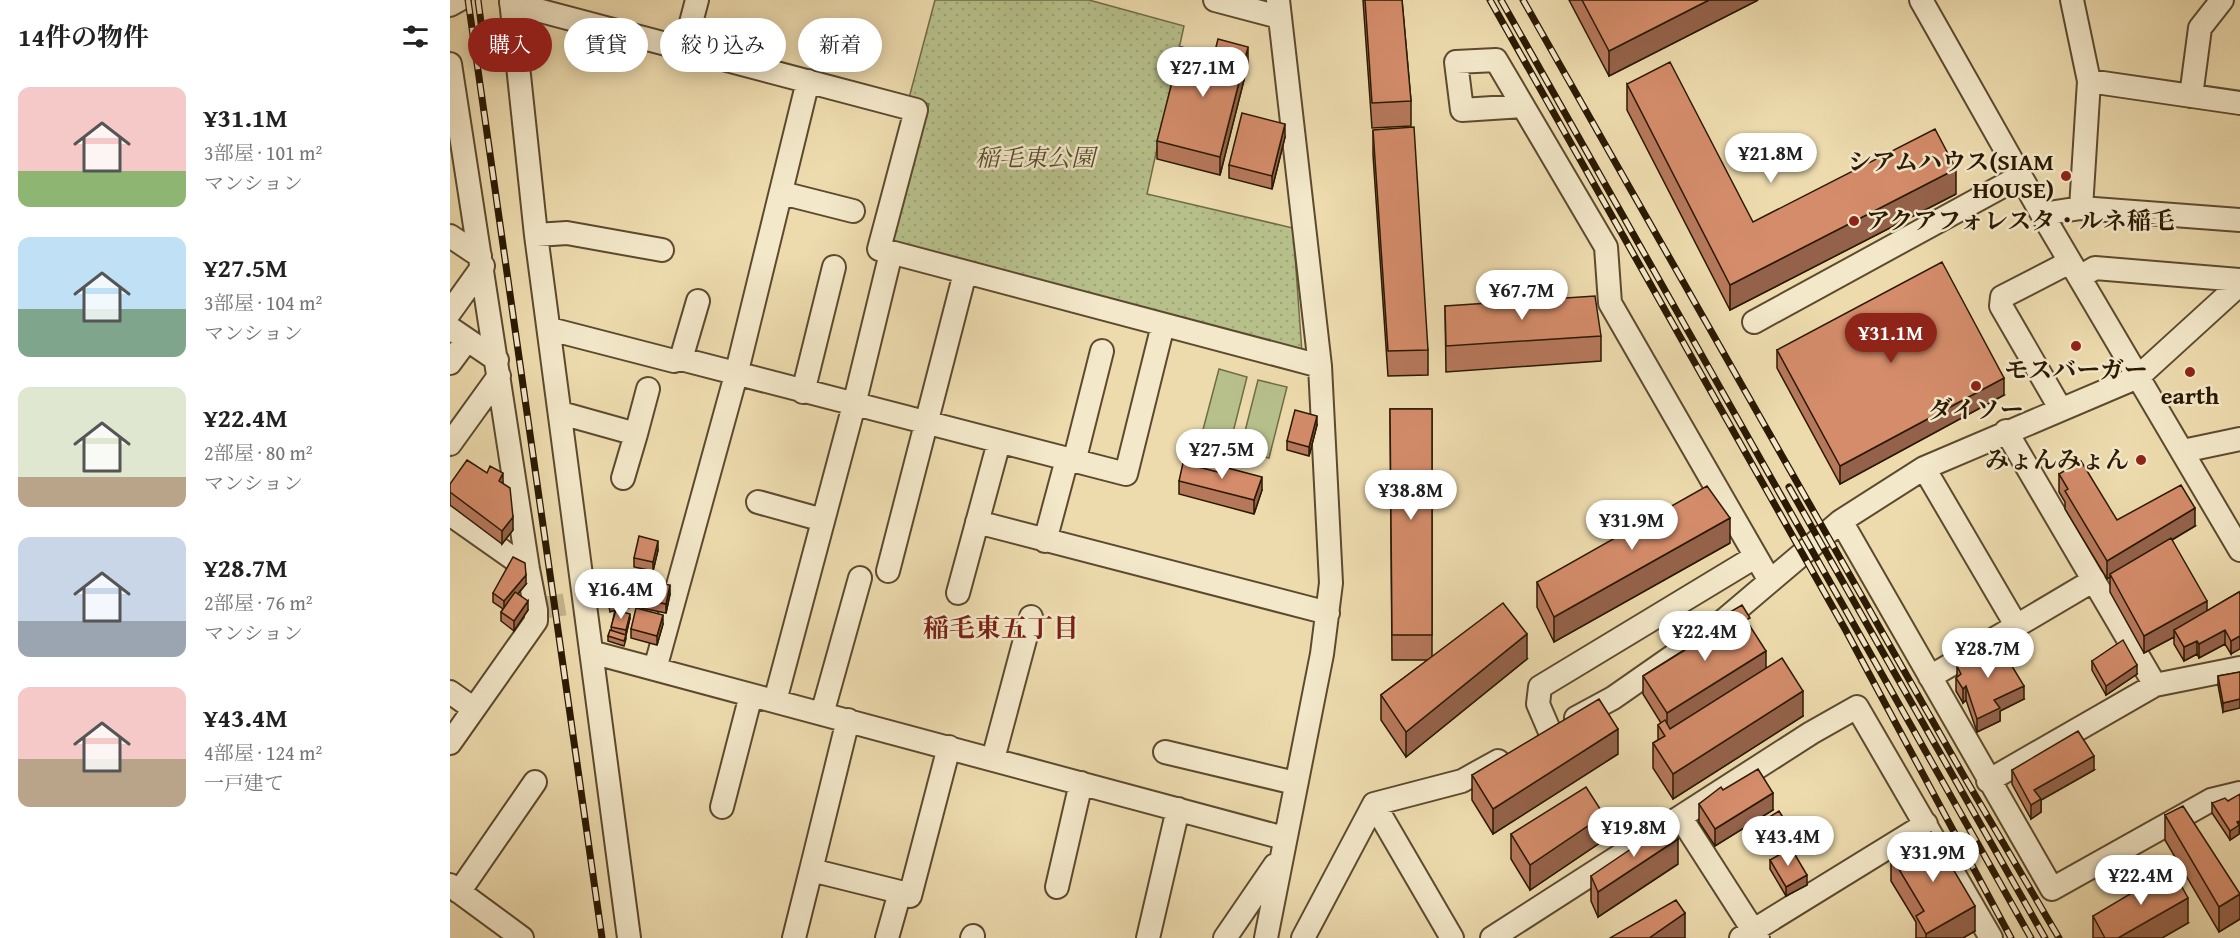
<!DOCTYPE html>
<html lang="ja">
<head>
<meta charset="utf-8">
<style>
  :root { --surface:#fff; --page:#f6f6f6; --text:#222; --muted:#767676; --accent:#8f2418 }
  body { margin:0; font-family:"Gentium Book Plus","Noto Serif JP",serif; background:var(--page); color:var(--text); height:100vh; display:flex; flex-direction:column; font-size:22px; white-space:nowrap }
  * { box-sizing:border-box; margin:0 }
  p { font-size:20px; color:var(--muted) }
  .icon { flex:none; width:33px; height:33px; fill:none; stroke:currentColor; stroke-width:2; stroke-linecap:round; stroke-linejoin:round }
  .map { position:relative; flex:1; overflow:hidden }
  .panel { display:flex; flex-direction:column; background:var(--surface); width:450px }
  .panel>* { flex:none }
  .banner { position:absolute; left:18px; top:18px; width:570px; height:54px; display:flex; gap:12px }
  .price { position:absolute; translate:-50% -51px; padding:0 14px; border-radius:21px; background:#fff; color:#222; font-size:20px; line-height:39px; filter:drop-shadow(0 2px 3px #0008) }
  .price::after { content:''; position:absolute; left:50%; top:36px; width:18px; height:14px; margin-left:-9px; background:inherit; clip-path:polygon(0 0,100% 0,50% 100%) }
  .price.current { background:var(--accent); color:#fff }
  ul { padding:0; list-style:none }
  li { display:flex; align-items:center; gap:18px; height:150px; padding:0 18px }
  li span { display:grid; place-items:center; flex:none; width:168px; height:120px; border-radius:12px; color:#555 }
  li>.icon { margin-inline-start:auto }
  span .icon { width:72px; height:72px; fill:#fffc; stroke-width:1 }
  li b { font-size:26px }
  h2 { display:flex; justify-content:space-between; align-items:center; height:72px; padding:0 18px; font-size:26px }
  .chip { padding:0 21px; border-radius:27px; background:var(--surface); box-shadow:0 3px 15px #0003; font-size:21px; line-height:54px }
  .chip.current { background:var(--accent); color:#fff }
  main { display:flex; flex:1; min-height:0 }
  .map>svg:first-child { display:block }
</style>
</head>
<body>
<main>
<section class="panel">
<h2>14件の物件<svg class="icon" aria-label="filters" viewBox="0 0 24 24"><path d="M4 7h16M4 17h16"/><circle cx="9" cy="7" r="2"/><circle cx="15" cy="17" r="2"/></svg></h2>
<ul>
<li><span style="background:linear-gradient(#f6c9c9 70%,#8fb573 0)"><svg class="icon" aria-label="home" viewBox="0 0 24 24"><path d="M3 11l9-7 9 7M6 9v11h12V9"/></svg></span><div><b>¥31.1M</b><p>3部屋 · 101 m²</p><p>マンション</p></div></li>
<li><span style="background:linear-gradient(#bfe0f5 60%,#7fa58c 0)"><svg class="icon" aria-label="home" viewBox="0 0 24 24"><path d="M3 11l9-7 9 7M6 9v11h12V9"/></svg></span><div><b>¥27.5M</b><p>3部屋 · 104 m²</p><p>マンション</p></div></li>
<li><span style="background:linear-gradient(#dfe7d0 75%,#b9a48a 0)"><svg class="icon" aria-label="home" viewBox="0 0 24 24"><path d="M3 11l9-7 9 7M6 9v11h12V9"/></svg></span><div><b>¥22.4M</b><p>2部屋 · 80 m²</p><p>マンション</p></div></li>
<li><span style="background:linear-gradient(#c9d6e8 70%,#9aa5b1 0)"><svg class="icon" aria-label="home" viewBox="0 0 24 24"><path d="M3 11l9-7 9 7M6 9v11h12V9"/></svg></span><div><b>¥28.7M</b><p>2部屋 · 76 m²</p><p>マンション</p></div></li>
<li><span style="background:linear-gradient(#f6c9c9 60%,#b9a48a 0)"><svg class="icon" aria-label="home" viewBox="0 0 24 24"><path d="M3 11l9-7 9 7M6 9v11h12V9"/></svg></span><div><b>¥43.4M</b><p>4部屋 · 124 m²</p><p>一戸建て</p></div></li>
</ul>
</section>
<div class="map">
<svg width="1790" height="938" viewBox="0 0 1790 938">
  <defs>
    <pattern id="park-dots" width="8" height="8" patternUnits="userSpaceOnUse" patternTransform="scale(1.5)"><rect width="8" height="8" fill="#b7c08b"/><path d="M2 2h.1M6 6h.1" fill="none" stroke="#9ea476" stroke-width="1.8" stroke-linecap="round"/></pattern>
  </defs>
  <rect width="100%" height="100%" fill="#eddbae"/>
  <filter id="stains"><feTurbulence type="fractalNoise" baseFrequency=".00333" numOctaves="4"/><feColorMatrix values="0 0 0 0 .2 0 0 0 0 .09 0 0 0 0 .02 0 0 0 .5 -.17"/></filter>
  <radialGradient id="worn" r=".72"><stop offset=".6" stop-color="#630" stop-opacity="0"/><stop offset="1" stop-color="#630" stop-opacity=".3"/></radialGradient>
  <!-- grass -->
  <path fill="#b7c08b" stroke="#716c47" stroke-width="1.5" d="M769 369 797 377 779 448 750 441Z
    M808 380 837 387 819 458 790 451Z"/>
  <!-- park -->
  <path fill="url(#park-dots)" stroke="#716c47" stroke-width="1.5" d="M485 0H639L734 26 697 194 843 228 852 352 438 245 479 104 459 98Z"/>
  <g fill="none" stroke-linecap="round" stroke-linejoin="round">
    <!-- minor-tunnel -->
    <path stroke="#c6b48c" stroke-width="22" stroke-dasharray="22 11" stroke-linecap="butt" d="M93 608 117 604"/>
    <!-- minor casing -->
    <g stroke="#5c4a2e" stroke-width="26">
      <path id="minor" d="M61 0 86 235 179 938
        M765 0 829 17
        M1471 0 1592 214 1790 550
        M61 3 466 110 429 249 870 366
        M0 5 9 0
        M234 49 247 0
        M0 64 78 569 86 610V621L0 743
        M1639 81 1790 103
        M1741 96 1750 28 1772 0
        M1073 106 1012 110 1006 62 1046 60 1156 247 1160 303 1320 581
        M332 193 403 211
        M1631 208 1790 220
        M1592 214 1631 208 1639 81 1622 0
        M86 235 117 233 212 250
        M0 236 30 256
        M1630 277 1645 268 1790 280
        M0 312 33 266
        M1304 322 1571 176
        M0 328 47 360
        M100 329 224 361 231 359 676 474 713 325
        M231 359 248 301
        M0 363 17 340
        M353 392 384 267
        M1610 408 1551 306 1552 297 1620 262
        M111 413 186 434 198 389
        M1556 431 1705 685
        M0 444 49 376
        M1733 451 1790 439
        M624 462 652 351
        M1474 468 1566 625
        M173 478 186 434
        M308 502 373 520
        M0 514 78 569
        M1391 521 1602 889 1761 800 1790 793
        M527 522 878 613
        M595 541 617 459
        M438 571 515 273
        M508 593 549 442
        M141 652 834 838
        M205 669 286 375 358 81
        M1480 677 1644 580
        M0 692 24 709
        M325 701 404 405 441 253
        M372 714 410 578
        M1126 718 1163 698 1272 622 1391 521 1474 468 1688 377 1790 284
        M1100 732 1088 704 1090 687 1305 557
        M715 752 845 783
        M543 759 581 617
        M1538 781 1705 685 1790 668
        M924 804 1002 938
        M272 807 301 695
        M1231 818 1308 938
        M361 870 398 720
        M0 885 72 938
        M607 887 631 783
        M9 892 85 782
        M344 938 361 870 450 892
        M437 938 450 892 460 896 499 747
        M522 938 523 936
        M698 938 728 809
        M775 938 825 865
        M816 938 872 654 881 583 870 366 828 0
        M853 938 924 804 1012 781 1048 761
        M1042 938 1361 733 1407 707 1541 938
        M1291 938 1476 824"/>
    </g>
    <!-- minor -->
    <use href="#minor" stroke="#f3e8ca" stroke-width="22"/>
    <!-- rail casing -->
    <g stroke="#2b1903" stroke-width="7">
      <path id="rail" d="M18 0 152 938
        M28 0 34 45
        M1040 0 1395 629 1561 938
        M1051 0 1581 938
        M1073 0 1515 778 1609 938
        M1339 487 1595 938"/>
    </g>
    <!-- rail -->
    <use href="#rail" stroke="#f3e8ca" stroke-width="4.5" stroke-dasharray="14" stroke-linecap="butt"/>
  </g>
  <!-- wall -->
  <path fill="#b6785b" stroke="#2b1903" stroke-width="1.5" d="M913 0H952L961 101V126L922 128Z
    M1119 0H1308L1159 76Z
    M798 64 770 175 707 159V141Z
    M1177 84 1303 222 1506 194 1280 310 1177 110Z
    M923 130 978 350V375L938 376 923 155Z
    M835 137 822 189 779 178V165Z
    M995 306 1151 336V361L996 372Z
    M1327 350 1554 395 1390 484 1327 368Z
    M940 409H982V656L1077 659 956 757 931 720V695L978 660H942Z
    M867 425 859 456 837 450V441Z
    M1609 474 1667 520 1745 526 1722 540 1757 611 1789 592 1781 654 1775 644 1749 658 1747 654 1734 661 1724 644V637L1694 653 1660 592V577L1657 579 1615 509V502L1609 492Z
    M729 481 812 490 804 514 729 494Z
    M53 483 63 530 52 544 0 505V484Z
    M1280 543 1104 642 1087 607V582Z
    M208 550 203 571 184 567V558Z
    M76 584 68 594 78 610 64 631 51 621V612L53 609 43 602V593Z
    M220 594 216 613 186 607V598Z
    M157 596 183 602V607L167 610 180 618 176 635V639L174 646 158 641V636L161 630 165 610 160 612Z
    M1270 618 1300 626 1316 668 1353 716 1223 799 1203 768V743L1208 740V725L1211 723 1193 694V676L1239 647V640L1265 643 1272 638 1270 636Z
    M213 624 207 645 181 638V629Z
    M1642 661 1687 674 1656 695 1642 670Z
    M1507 666 1574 699 1550 711V721L1527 732 1516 700 1513 703 1506 691V678L1507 677Z
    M1790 672 1773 712 1768 685V676Z
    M1168 754 1043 834 1022 800V775Z
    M1562 770H1644L1591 800V812L1581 819 1562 784Z
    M1273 790 1323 810 1265 846 1249 822V804Z
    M1762 803 1789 830V834L1780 840 1762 813Z
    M1715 815 1790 919 1769 932 1715 840Z
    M1300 829 1342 841 1322 853 1317 846 1308 851 1300 838Z
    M1061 834 1154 840 1080 890 1061 859Z
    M1441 856 1525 931 1513 938H1466V922L1441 881Z
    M1320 860 1357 885 1336 896 1320 869Z
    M1228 864 1148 917 1141 901V876Z
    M1643 916 1738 923 1712 938H1643Z"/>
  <!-- shaded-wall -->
  <path fill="#94624a" stroke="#2b1903" stroke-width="1.5" d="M1259 0H1308L1159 76V51Z
    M798 47V64L770 175V157Z
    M835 124V137L822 189V176Z
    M1506 169V194L1280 310V285Z
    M1554 378V395L1390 484V466Z
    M867 416V425L859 456V447Z
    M53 473V487L49 481Z
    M812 477V490L804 514V500Z
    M1745 508V526L1661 576 1660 574V577L1657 579V561Z
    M63 517V530L52 544V531Z
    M1280 518V543L1104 642V617Z
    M208 541V550L203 571V562Z
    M76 575V584L54 610V601Z
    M220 585V594L216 613V604Z
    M78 601V610L64 631V621Z
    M1757 601V618L1724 630V637L1694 653V636Z
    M180 614V618L176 635V630Z
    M213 615V624L207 645V636Z
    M1775 630V644L1749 658V644Z
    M1077 634V659L956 757V732Z
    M1790 636V649L1781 654V641Z
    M1747 641V654L1734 661V647Z
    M1316 651V669L1217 731V713Z
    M1687 665V674L1656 695V686Z
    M1516 686V700L1513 703V689Z
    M1574 686V699L1550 711V721L1527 732V719L1544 700Z
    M1353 691V716L1223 799V774Z
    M1790 699V708L1773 712V703Z
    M1168 729V754L1043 834V809Z
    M1644 756V770L1591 800V812L1581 819V805L1584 790Z
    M1323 793V810L1265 846V829Z
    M1154 815V840L1080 890V865Z
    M1790 821 1789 834 1780 840V831Z
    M1342 832V841L1322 853V844Z
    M1317 837V846L1308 851V842Z
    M1228 839V864L1148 917V892Z
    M1357 875V885L1336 896V887Z
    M1790 894V919L1769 932V907Z
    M1738 898V923L1712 938H1668Z
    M1525 906V931L1513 938H1476V934Z
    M1235 913V938H1199Z"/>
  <!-- building -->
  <path fill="#d48c6a" stroke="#2b1903" stroke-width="1.5" d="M915 0H952L961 101 922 103Z
    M1132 0H1259L1159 51Z
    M768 39 798 47 770 157 707 141 731 47 764 55Z
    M1220 62 1303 222 1485 129 1506 169 1280 285 1177 84Z
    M792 113 835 124 822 176 779 165Z
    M964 127 978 350 938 351 923 130Z
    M1492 262 1554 378 1390 466 1327 350Z
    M1145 296 1151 336 996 346 995 306Z
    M940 409H982V635H942Z
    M845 410 867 416 859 447 837 441Z
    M17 460 37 473 40 466 53 473 49 481 60 488 63 517 52 531 0 492V484Z
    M1631 461 1667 520 1731 485 1745 508 1657 561 1615 491 1618 489 1609 474Z
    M733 463 768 472 770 466 812 477 804 500 729 481Z
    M1257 486 1280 518 1104 617 1087 582Z
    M189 536 208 541 203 562 184 558Z
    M1721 538 1757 601 1694 636 1660 574Z
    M63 557 75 563 76 575 54 601 43 593Z
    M196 581 220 585 216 604 186 598 189 586 195 587Z
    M181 591 183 602 160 607 157 596Z
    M65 592 78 601 64 621 51 612Z
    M1789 592 1790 594V636L1781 641 1775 630 1749 644 1747 641 1734 647 1724 630Z
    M1053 603 1077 634 956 732 931 695Z
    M1292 605 1300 618 1296 620 1316 651 1217 713 1193 676 1243 645 1239 640 1256 630 1265 643 1280 633 1270 618Z
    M186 608 213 615 207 636 181 629Z
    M166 610 180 614 176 630 161 627Z
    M160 630 176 635 174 641 158 636Z
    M1673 640 1687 665 1656 686 1642 661Z
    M1548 643 1574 686 1544 700 1550 708 1527 719 1516 686 1513 689 1506 678 1511 674 1507 666Z
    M1332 658 1353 691 1223 774 1203 743 1215 736 1208 725 1215 720 1220 729Z
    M1790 672V699L1773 703 1768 676Z
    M1149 699 1168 729 1043 809 1022 775Z
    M1628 731 1644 756 1584 790 1591 799 1581 805 1562 770Z
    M1308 769 1323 793 1265 829 1249 804 1271 787 1273 790Z
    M1136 787 1154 815 1080 865 1061 834Z
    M1790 794V821L1787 822 1789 825 1780 831 1762 803 1775 798 1778 801Z
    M1733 806 1790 894 1769 907 1715 815Z
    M1329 811 1342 832 1322 844 1317 837 1308 842 1300 829Z
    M1218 824 1228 839 1148 892 1141 876Z
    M1481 832 1525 906 1476 934 1466 916 1474 911 1441 856Z
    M1341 848 1357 875 1336 887 1320 860Z
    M1722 869 1738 898 1668 938H1655L1643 916Z
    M1226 900 1235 913 1199 938H1160Z"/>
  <!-- markers -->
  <g fill="#8f2418" stroke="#f3e8ca" stroke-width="2">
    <circle cx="1616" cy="176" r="6"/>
    <circle cx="1404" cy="221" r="6"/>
    <circle cx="1626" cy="346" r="6"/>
    <circle cx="1740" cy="372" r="6"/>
    <circle cx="1526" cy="386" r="6"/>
    <circle cx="1691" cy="460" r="6"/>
  </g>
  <g text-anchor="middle" stroke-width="5" stroke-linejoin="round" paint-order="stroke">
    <!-- park labels -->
    <g font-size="24" font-style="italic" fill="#554b2c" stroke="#f3e8ca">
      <text x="585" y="166">稲毛東公園</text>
    </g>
    <!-- poi labels -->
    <g font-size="24" font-weight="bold" fill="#2b1903" stroke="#f3e8ca">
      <text x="1604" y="170" text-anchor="end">シアムハウス(SIAM<tspan x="1604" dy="28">HOUSE)</tspan></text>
      <text x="1416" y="229" text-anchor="start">アクアフォレスタ・ルネ稲毛</text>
      <text x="1626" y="378">モスバーガー</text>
      <text x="1740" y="404">earth</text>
      <text x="1526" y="418">ダイソー</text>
      <text x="1679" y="468" text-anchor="end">みょんみょん</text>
    </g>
    <!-- neighbourhood labels -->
    <g font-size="26" font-weight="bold" fill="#7a1f14" stroke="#f3e8ca">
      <text x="551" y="637">稲毛東五丁目</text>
    </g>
  </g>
  <rect width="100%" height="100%" filter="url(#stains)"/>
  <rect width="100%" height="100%" fill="url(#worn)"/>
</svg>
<b class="price" style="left:753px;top:98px">¥27.1M</b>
<b class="price" style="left:1321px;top:184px">¥21.8M</b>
<b class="price" style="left:1072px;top:321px">¥67.7M</b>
<b class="price current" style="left:1441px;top:364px">¥31.1M</b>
<b class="price" style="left:772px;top:480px">¥27.5M</b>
<b class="price" style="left:961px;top:521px">¥38.8M</b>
<b class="price" style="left:1182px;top:551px">¥31.9M</b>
<b class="price" style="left:171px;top:620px">¥16.4M</b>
<b class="price" style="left:1255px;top:662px">¥22.4M</b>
<b class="price" style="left:1538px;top:679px">¥28.7M</b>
<b class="price" style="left:1184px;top:858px">¥19.8M</b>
<b class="price" style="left:1338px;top:867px">¥43.4M</b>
<b class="price" style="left:1483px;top:883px">¥31.9M</b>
<b class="price" style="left:1691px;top:906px">¥22.4M</b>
<div class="banner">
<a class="chip current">購入</a>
<a class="chip">賃貸</a>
<a class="chip">絞り込み</a>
<a class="chip">新着</a>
</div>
</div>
</main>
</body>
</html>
